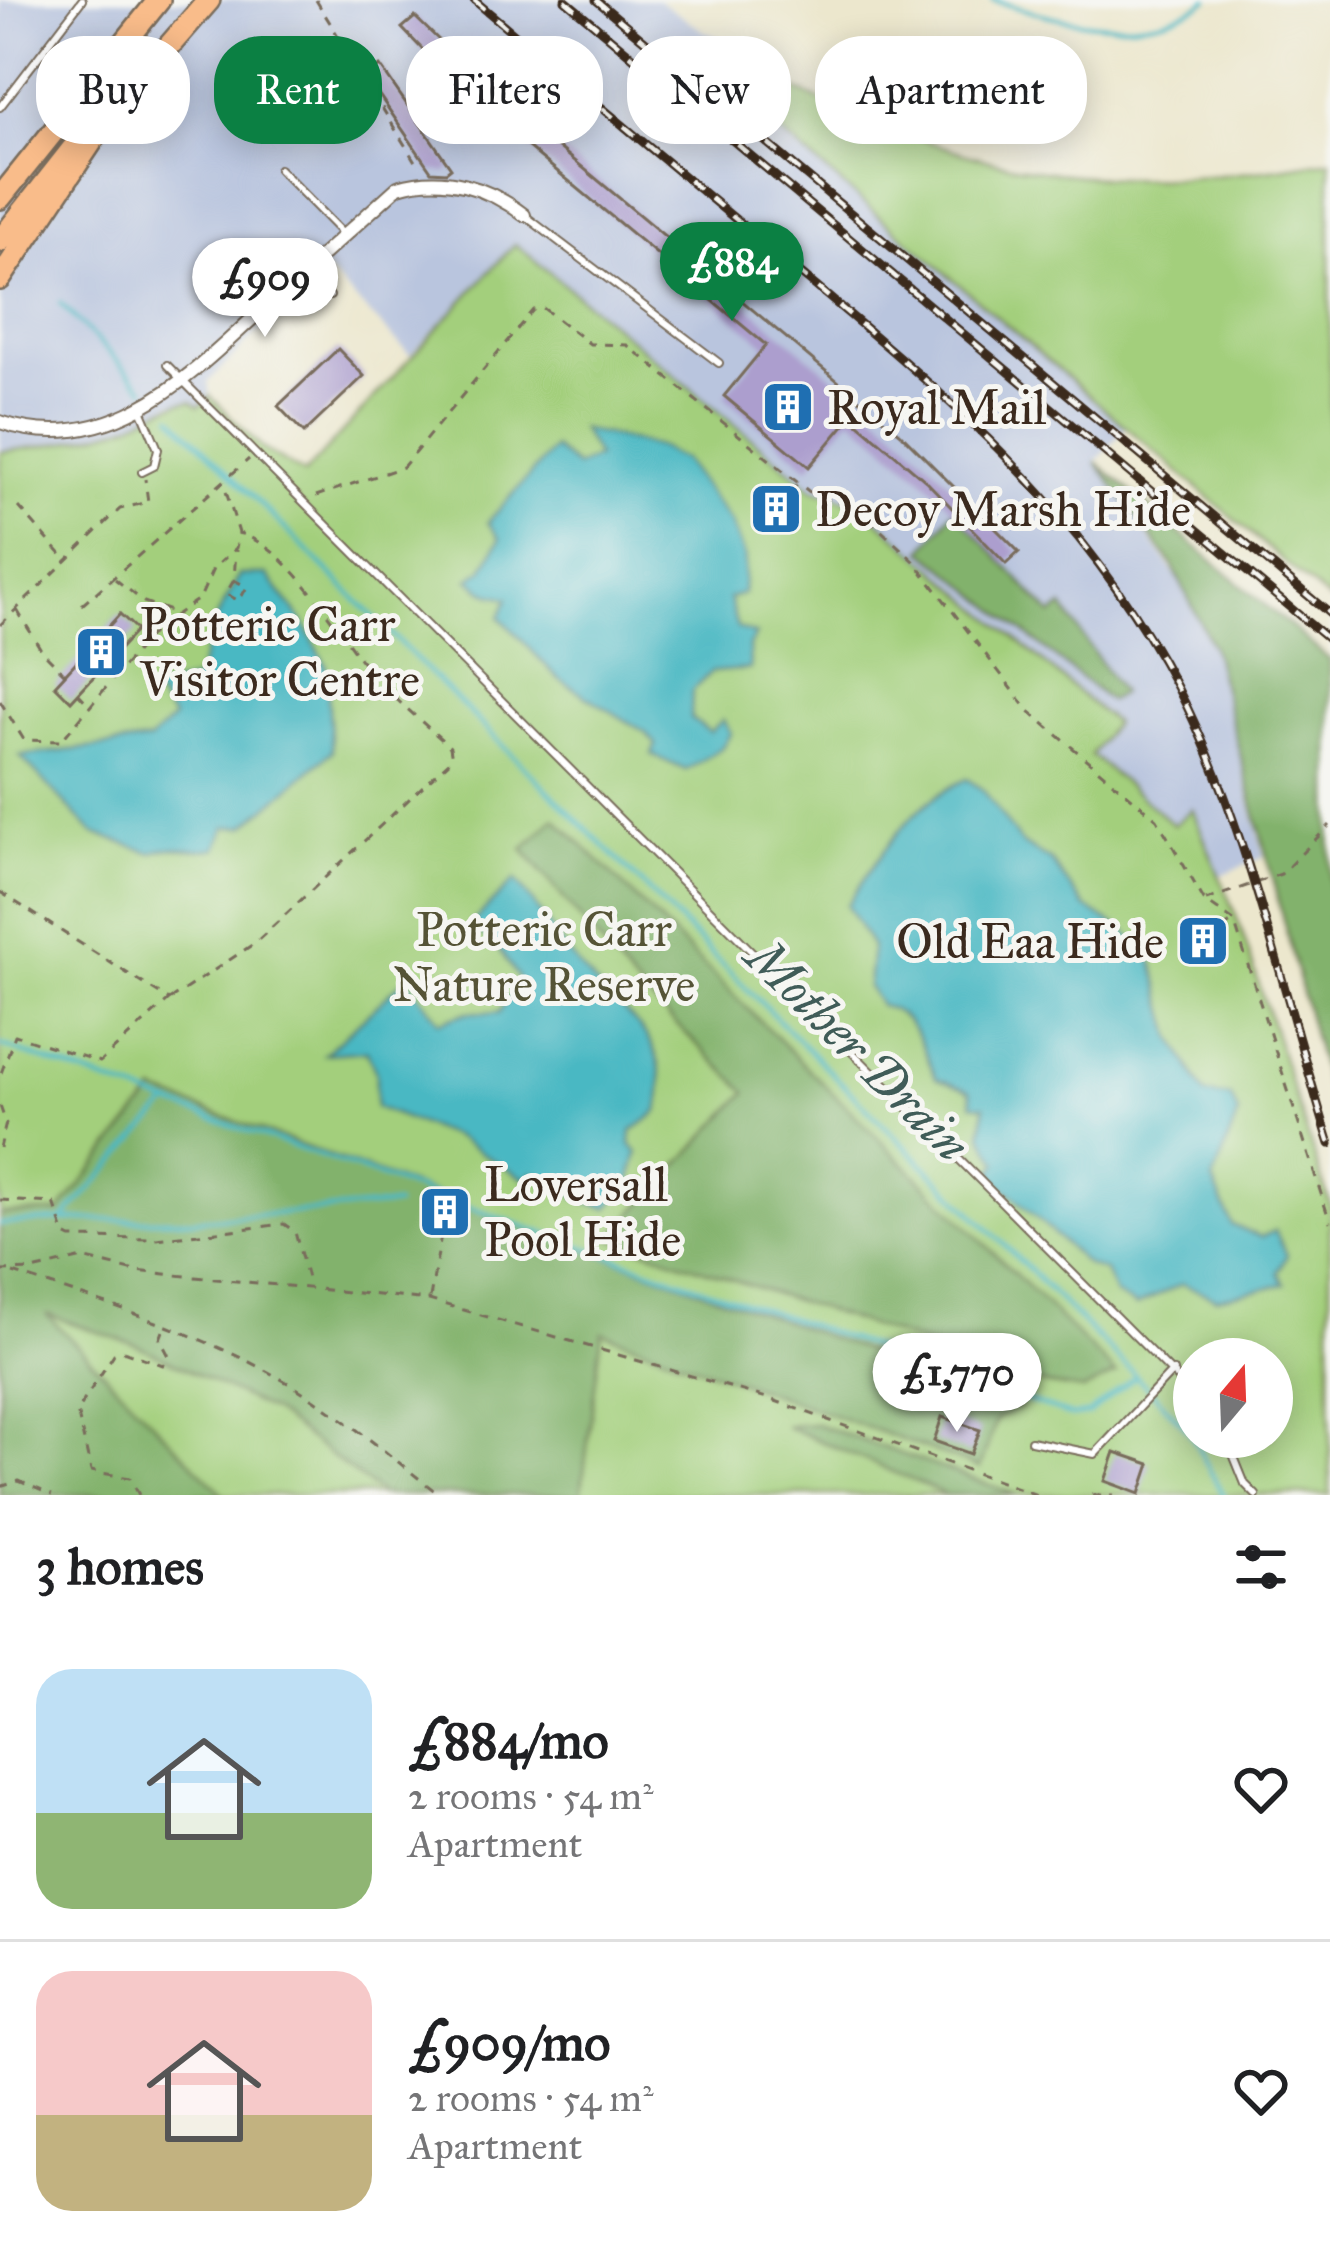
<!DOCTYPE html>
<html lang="en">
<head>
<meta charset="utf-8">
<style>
  :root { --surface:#fff; --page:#f2f2f2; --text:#202124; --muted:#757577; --line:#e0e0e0; --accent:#0b8043 }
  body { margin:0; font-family:"IM FELL Great Primer",serif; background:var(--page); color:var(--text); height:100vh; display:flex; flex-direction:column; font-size:45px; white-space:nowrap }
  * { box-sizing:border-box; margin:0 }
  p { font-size:39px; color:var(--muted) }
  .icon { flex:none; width:66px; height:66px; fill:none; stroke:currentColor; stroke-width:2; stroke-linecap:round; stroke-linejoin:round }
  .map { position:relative; height:1495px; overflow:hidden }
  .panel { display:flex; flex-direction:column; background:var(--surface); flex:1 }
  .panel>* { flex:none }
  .hud { position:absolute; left:36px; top:36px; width:1260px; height:108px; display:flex; gap:24px }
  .needle { width:78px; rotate:19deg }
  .tools { position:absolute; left:1173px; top:1338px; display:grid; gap:24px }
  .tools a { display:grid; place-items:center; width:120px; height:120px; border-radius:50%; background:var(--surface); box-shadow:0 6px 30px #0003; font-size:60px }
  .price { position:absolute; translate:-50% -102px; padding:0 27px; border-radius:42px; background:#fff; color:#222; font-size:39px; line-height:78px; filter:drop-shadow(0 3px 6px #0008) }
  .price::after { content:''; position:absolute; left:50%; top:72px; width:36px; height:27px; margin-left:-18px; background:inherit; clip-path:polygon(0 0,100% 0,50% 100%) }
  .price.current { background:var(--accent); color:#fff }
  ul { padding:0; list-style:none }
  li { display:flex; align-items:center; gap:36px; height:300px; padding:0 36px }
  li+li { border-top:3px solid var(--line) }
  li span { display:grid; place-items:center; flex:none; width:336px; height:240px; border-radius:36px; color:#555 }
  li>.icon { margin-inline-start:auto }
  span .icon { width:144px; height:144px; fill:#fffc; stroke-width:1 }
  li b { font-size:51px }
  h2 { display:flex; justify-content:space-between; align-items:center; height:144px; padding:0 36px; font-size:51px }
  .tag { padding:0 42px; border-radius:48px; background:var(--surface); box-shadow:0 6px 30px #0003; font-size:42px; line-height:108px }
  .tag.current { background:var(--accent); color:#fff }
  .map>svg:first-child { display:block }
</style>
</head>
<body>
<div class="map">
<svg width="1330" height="1495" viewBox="0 0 1330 1495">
  <rect width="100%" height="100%" fill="#f6f6f2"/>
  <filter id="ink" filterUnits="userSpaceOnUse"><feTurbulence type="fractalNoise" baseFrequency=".00833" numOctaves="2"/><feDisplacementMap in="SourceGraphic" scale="24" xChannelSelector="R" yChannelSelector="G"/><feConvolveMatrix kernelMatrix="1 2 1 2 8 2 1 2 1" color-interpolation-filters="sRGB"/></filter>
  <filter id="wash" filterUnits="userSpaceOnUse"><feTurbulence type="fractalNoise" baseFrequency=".004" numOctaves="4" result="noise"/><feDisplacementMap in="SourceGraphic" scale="48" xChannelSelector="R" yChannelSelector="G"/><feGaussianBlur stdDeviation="2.7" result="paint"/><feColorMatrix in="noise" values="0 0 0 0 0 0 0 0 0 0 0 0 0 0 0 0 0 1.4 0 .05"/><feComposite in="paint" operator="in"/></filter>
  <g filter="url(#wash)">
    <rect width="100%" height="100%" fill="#ece7cd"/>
    <!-- industrial -->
    <path fill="#b9c5de" d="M0 0H658L702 30 765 59 738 95 1127 426 1096 462 1194 602 1212 646 1264 857 1219 876 1192 810 1175 826 1091 754 1113 723 859 504 813 489 516 244 410 355 323 267 208 382 210 396 199 407 172 402 132 423 68 442 0 452Z"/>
    <!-- green -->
    <path fill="#a3cf7c" stroke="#6f7c4d" stroke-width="3" fill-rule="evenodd" d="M754 74C852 111 952 160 1057 173 1150 185 1239 176 1330 160V601L737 95Z
      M515 244 813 489 859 504 1114 723 1091 755 1174 825 1192 809 1240 926 1330 1205V1495H0V452C44 446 88 440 130 424 153 415 167 402 192 401L199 406 210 396 262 448 304 474ZM1194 1359H1272V1437H1194Z"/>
    <!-- forest -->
    <path fill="#82b26c" stroke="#5e6e45" stroke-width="3" d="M1096 462 1330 660V1101L1212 646 1172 565Z
      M954 510 1052 615 1063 607 1121 693 1109 701 923 550Z
      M555 818 1116 1374 1083 1390 1043 1384 610 1238 747 1092 634 984 523 849Z
      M155 1092 1021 1407 997 1418 980 1468 602 1332 581 1495H382L274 1412 139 1346 46 1314 224 1495H0V1214L59 1212Z
      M816 1424 1018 1495H947L785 1426Z"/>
    <!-- water -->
    <path fill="#4ab8c3" stroke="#427170" stroke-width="3" d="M581 429 658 447 683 460 731 523 745 558 743 594 729 598 737 628 756 635 749 646 750 669 711 672 692 691 691 719 710 732 723 720 731 733 721 748 686 770 652 755 656 744 645 732 559 679 500 617 508 598 487 593 469 579 483 570 500 539 488 522 554 448 576 467 597 457Z
      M240 575H267L303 622 326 665 332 751 245 826 226 827 217 848C193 854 174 842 152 853L93 833 20 756 149 741 173 719 152 689 196 679 214 622Z
      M967 779 983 790 1021 843 1051 861 1085 907 1126 932 1153 962 1173 1037 1205 1094 1231 1097 1238 1114 1213 1181 1232 1225 1261 1237 1275 1231 1287 1255 1278 1272 1285 1284 1217 1298 1182 1284 1136 1306 1115 1294 1105 1271 1087 1265 991 1175 998 1162 982 1134 985 1106 972 1104 970 1091 936 1078C924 1051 914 1012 881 1006L868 987 872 947 847 905C881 855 909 804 967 779Z
      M515 880C538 907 555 937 577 964 618 1015 676 1033 658 1112L632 1131 631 1144 638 1153 630 1183 608 1208 580 1200 561 1184 546 1189 540 1174 532 1173 525 1179 455 1137 376 1107V1073L367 1051 325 1054 406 978 440 1022 468 1012 499 1013 519 979 498 948 470 925Z"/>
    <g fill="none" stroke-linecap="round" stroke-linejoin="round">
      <!-- stream -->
      <path stroke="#4ab8c3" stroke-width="4.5" d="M993 0C1061 22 1145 43 1208 0
        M60 303 145 389
        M172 416 1161 1401 1189 1431 1223 1495
        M0 1045 1072 1416 1088 1414 1136 1376
        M62 1220H191L396 1205
        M0 1224 62 1220 169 1103"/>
    </g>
    <g id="blocks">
      <!-- building -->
      <path fill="#ac9ece" d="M415 17 496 95 900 433 1019 552 1006 564 926 481 851 417 809 467 724 396 766 345 468 97 402 28Z
        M380 66 451 168 446 172 431 171 366 76Z
        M298 81 316 99 296 120 277 103Z
        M338 349 364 376 304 433 278 406Z
        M120 614 137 630 71 701 55 685Z
        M942 1417 980 1430 971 1454 934 1441Z
        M1115 1452 1150 1464 1140 1494 1105 1481Z"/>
    </g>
  </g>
  <g filter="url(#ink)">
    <use href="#blocks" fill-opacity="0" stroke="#796c5b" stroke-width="3"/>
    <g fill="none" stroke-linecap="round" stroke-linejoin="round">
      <!-- service casing -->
      <g stroke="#796c5b" stroke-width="10">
        <path id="service" d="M0 107 82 0
          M279 169 344 235
          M524 215 719 363
          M305 271 330 296
          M167 365 1194 1395
          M141 409 158 449 154 466 142 472
          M1226 1437 1245 1484 1256 1495
          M1031 1441 1095 1454 1173 1371"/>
      </g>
      <!-- minor casing -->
      <g stroke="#796c5b" stroke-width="16">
        <path id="minor" d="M0 422C112 460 193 373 268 304 311 265 355 226 398 187 443 173 488 187 524 215"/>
      </g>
      <!-- trunk casing -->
      <g stroke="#796c5b" stroke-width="26">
        <path id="trunk" d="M0 198 159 0
          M0 241 74 147
          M0 279 110 114 209 0"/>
      </g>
      <!-- path -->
      <path stroke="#796c5b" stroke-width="3" stroke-dasharray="9 9" stroke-linecap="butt" d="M316 0 419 168
        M316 496 403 467 533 310 543 308 590 344 627 345 812 494 857 508 914 561 1029 711 1157 819 1204 900 1234 921 1330 1222
        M779 501 797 485
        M19 507 65 559
        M115 579 144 602 173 612
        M234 580 226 594 239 601 247 587 234 580 236 550
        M82 605 249 459
        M17 610 42 651 65 674
        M0 625 120 509 148 502 145 479
        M78 693 89 705
        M0 701 24 740 61 741 155 629 200 598 213 569 236 548 239 533 223 482
        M0 892 169 1000 100 1062 15 1035 0 1076
        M1206 900 1281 874 1330 825
        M1207 938 1234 921
        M169 1000 255 943 452 759 450 747C425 724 396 701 374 676 336 633 295 551 239 533
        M0 1106 6 1123 0 1148
        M0 1200 54 1203 65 1235 71 1238 156 1239 284 1224 295 1232 309 1286
        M0 1271 33 1270 83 1258 135 1271 429 1300 767 1398 1037 1495
        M13 1273C94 1299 199 1333 274 1375 334 1408 386 1453 440 1495
        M430 1298 444 1219
        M0 1487 19 1481 52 1495
        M139 1495 130 1478 91 1471 77 1411 114 1354 123 1351 163 1365 169 1356 160 1339 163 1331
        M1092 1495H1114"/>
      <!-- service -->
      <use href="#service" stroke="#fff" stroke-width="6"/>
      <!-- minor -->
      <use href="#minor" stroke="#fff" stroke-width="12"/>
      <!-- trunk -->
      <use href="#trunk" stroke="#f9bc8a" stroke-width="21"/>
      <!-- rail casing -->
      <g stroke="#3b2a1e" stroke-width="9">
        <path id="rail" d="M474 0C580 90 688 179 794 268 947 396 1083 508 1177 687 1247 821 1284 998 1330 1144
          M565 0 1330 641
          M596 0 1330 614"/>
      </g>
      <!-- rail -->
      <use href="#rail" stroke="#f6f6f2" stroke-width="4.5" stroke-dasharray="14" stroke-linecap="butt"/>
    </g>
  </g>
  <!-- icons -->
  <defs>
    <g id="building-square" transform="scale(2.7)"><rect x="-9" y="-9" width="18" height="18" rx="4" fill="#1f6fb2" stroke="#f6f6f2"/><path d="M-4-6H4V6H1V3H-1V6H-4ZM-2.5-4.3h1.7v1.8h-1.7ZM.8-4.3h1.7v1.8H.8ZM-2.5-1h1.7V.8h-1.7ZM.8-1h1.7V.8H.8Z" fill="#fff"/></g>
  </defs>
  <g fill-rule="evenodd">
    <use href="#building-square" x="788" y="407"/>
    <use href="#building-square" x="776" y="509"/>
    <use href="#building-square" x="101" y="652"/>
    <use href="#building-square" x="1203" y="941"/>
    <use href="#building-square" x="445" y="1212"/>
  </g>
  <g text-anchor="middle" stroke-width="10" stroke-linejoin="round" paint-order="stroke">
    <!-- poi labels -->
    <g font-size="48" fill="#3b2a1e" stroke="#f6f6f2" text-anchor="start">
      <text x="827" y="424">Royal Mail</text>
      <text x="815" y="526">Decoy Marsh Hide</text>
      <text x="140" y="641">Potteric Carr<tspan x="140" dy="55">Visitor Centre</tspan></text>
      <text x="1164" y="958" text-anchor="end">Old Eaa Hide</text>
      <text x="484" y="1201">Loversall<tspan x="484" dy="55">Pool Hide</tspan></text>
    </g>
    <!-- park labels -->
    <g font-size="48" fill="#555336" stroke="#f6f6f2">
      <text x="544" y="946">Potteric Carr<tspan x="544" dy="55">Nature Reserve</tspan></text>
    </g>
    <!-- water labels -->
    <g font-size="51" font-style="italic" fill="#405c58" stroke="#f6f6f2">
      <text transform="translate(859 1050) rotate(45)" y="18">Mother Drain</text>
    </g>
  </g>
</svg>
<div class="tools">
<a><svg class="needle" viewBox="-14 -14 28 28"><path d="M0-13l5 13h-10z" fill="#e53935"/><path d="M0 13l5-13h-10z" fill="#757577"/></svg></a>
</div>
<b class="price current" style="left:732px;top:324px">£884</b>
<b class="price" style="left:265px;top:340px">£909</b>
<b class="price" style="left:957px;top:1435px">£1,770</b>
<div class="hud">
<a class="tag">Buy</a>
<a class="tag current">Rent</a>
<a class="tag">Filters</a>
<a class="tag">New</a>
<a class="tag">Apartment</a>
</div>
</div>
<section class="panel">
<h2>3 homes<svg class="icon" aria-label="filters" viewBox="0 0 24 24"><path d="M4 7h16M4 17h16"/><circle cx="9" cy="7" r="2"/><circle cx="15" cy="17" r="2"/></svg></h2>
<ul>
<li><span style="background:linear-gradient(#bfe0f5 60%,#8fb573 0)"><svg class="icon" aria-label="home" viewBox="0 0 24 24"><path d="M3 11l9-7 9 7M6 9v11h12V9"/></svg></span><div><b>£884/mo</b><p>2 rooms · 54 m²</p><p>Apartment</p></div><svg class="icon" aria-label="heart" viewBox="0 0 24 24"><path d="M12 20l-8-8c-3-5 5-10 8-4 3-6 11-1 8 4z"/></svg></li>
<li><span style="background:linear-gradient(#f6c9c9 60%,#c2b280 0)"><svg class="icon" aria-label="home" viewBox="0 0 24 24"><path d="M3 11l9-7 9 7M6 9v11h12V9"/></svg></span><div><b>£909/mo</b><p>2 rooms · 54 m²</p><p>Apartment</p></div><svg class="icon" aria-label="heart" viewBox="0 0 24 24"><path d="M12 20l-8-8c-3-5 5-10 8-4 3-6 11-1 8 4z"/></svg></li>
</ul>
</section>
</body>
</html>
